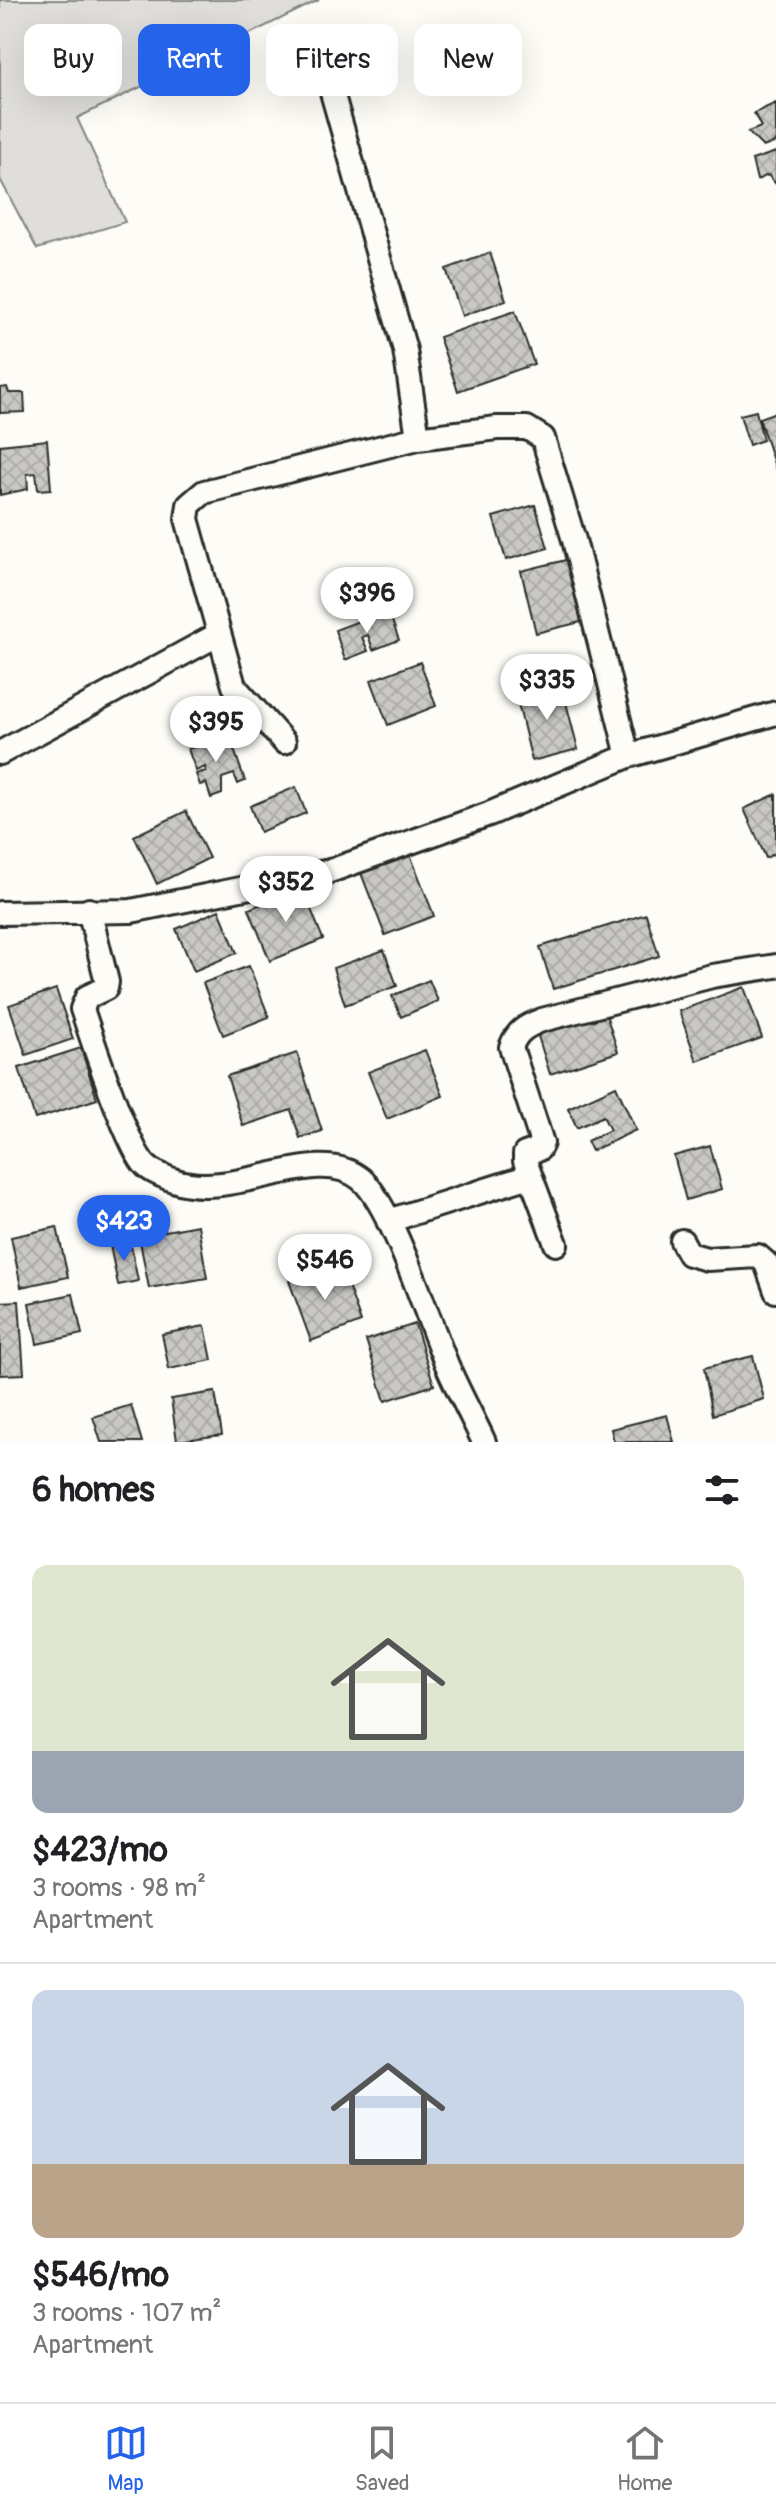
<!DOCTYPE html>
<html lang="en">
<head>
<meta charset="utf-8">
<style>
  :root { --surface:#fff; --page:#f2f2f2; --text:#202124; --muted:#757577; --line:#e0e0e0; --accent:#2563eb }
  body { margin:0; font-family:Pangolin,sans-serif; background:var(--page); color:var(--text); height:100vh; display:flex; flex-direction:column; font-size:30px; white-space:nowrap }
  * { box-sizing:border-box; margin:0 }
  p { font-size:26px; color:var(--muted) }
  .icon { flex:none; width:44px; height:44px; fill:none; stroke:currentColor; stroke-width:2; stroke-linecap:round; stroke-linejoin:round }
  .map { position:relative; height:1442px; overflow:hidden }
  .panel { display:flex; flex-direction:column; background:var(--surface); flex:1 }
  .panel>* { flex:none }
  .guide { position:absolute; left:24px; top:24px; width:728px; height:72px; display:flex; gap:16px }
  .price { position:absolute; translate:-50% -68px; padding:0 18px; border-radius:28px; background:#fff; color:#222; font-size:26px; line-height:52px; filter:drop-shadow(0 2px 4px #0008) }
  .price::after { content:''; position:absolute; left:50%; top:48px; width:24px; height:18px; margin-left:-12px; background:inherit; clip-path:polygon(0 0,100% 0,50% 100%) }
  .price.on { background:var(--accent); color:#fff }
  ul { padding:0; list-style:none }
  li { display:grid; align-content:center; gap:16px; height:424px; padding:0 32px }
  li+li { border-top:2px solid var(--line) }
  li span { display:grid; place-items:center; height:248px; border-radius:16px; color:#555 }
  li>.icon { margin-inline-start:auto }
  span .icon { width:144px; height:144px; fill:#fffc; stroke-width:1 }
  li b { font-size:34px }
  h2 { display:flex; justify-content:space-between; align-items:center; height:96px; padding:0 32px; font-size:34px }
  .pill { padding:0 28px; border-radius:16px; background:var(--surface); box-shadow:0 8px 32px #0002; font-size:28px; line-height:72px }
  .pill.on { background:var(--accent); color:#fff }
  .tabs { display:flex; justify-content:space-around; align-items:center; height:112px; border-top:2px solid var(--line); background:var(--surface); font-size:22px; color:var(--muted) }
  .tabs a { display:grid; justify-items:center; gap:4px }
  .tabs .on { color:var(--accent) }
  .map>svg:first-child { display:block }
</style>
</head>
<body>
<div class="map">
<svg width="776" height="1442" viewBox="0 0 776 1442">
  <defs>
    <pattern id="building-cross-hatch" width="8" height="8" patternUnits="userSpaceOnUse" patternTransform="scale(2)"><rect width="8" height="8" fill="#c9c8c4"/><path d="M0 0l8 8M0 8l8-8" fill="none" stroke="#adaca9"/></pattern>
  </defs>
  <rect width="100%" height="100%" fill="#fdfcf7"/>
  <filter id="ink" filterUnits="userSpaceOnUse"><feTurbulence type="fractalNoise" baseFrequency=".0125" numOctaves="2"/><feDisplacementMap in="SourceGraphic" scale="16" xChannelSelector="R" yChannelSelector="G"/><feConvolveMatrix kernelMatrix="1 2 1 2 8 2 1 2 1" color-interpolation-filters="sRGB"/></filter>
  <g filter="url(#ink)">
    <!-- green -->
    <path fill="#dfdeda" stroke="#858482" stroke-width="2" d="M0 0H319L77 118 125 222 37 249 0 179Z"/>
    <!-- building -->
    <path fill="url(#building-cross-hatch)" stroke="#2b2b2b" stroke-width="2" d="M776 103V142L763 147 748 132 761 127 754 113Z
      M776 152V184L768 175 757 180 752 160Z
      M490 253 506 300 462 316 446 269Z
      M515 311 534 364 458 391 439 337Z
      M7 387 9 393H24L25 412 0 413V388Z
      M756 411 763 440 749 445 740 415Z
      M776 412V470L759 418Z
      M47 440 51 489 38 490 36 473 27 474 28 489 0 495V445Z
      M535 505 548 548 506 560 493 517Z
      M570 559 585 621 536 633 521 571Z
      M388 610 399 640 373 650 368 635 362 637 368 651 345 660 335 630Z
      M420 662 436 706 388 725 371 680Z
      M561 683 578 749 532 761 516 695Z
      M229 735 245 781 238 784 234 774 222 778V794L211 798 206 783 200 785 196 774 206 771 205 767 196 771 188 749Z
      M296 787 306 813 260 832 250 806Z
      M776 794V853L766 858 744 809Z
      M186 811 209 858 157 884 134 836Z
      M410 854 434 916 385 935 361 873Z
      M302 887 323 939 270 961 249 909Z
      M219 910 237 953 194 971 176 929Z
      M646 914 659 956 553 989 540 947Z
      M384 950 397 986 345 1005 333 968Z
      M249 966 269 1017 223 1035 203 983Z
      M429 980 438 1001 401 1017 392 996Z
      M744 987 762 1038 697 1061 679 1011Z
      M56 989 73 1039 26 1055 9 1005Z
      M605 1011 618 1052 550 1074 537 1033Z
      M81 1048 97 1099 35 1119 19 1068Z
      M425 1050 443 1096 387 1119 368 1072Z
      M297 1053 322 1131 300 1138 291 1110 243 1126 227 1076Z
      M616 1086 636 1130 592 1151 587 1141 610 1130 603 1116 577 1128 568 1108Z
      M710 1146 722 1189 686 1200 674 1156Z
      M198 1225 207 1278 149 1288 139 1236Z
      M57 1227 68 1277 21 1287 11 1237Z
      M130 1241 138 1281 118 1285 110 1245Z
      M340 1263 361 1322 311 1341 289 1281Z
      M73 1294 82 1334 37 1344 29 1303Z
      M19 1301 24 1374 0 1375V1302Z
      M415 1324 434 1385 385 1401 366 1340Z
      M205 1326 212 1360 169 1369 162 1334Z
      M753 1356 764 1399 713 1415 704 1368Z
      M215 1392 222 1435 177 1441 171 1399Z
      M131 1405 142 1442H101L93 1417Z
      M667 1415 674 1442H614L611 1429Z"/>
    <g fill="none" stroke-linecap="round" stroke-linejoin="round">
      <!-- minor casing -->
      <g stroke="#2b2b2b" stroke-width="28">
        <path id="minor" d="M322 57 405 350 418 438
          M284 742 234 686 187 519 189 505 204 492 418 438 497 428H527L543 438 574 540 628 756
          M0 753 219 634
          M89 910 107 982 106 988 87 997 82 1009C92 1039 128 1149 146 1166 153 1173 164 1176 173 1180 234 1202 317 1142 361 1179 392 1205 429 1323 447 1365 458 1391 472 1416 484 1442
          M0 913 131 911 330 871 489 814 628 756 776 713
          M388 1221 530 1176
          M682 1241 689 1254 707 1259 758 1256 766 1263 776 1291
          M556 1244 525 1161V1154L539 1149 542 1143 511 1047C517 1031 526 1026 542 1020L712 976 776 966"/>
      </g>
      <!-- minor -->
      <use href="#minor" stroke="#fdfcf7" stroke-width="22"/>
    </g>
  </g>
</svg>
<b class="price" style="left:367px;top:635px">$396</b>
<b class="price" style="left:547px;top:722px">$335</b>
<b class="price" style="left:216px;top:764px">$395</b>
<b class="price" style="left:286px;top:924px">$352</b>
<b class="price on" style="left:124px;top:1263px">$423</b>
<b class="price" style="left:325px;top:1302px">$546</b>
<div class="guide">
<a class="pill">Buy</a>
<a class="pill on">Rent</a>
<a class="pill">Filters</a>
<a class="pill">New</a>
</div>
</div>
<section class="panel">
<h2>6 homes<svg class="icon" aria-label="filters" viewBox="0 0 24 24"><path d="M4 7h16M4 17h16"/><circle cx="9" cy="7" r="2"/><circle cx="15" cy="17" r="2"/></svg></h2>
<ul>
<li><span style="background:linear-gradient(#dfe7d0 75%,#9aa5b1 0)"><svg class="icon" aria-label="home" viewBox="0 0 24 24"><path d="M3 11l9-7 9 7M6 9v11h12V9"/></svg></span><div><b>$423/mo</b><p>3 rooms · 98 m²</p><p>Apartment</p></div></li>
<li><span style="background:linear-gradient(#c9d6e8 70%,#b9a48a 0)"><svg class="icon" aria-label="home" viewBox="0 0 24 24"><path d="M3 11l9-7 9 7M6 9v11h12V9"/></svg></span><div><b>$546/mo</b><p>3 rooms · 107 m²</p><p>Apartment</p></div></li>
</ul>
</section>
<nav class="tabs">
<a class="on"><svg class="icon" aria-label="map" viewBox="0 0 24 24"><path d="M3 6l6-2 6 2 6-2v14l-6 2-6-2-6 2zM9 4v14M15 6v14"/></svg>Map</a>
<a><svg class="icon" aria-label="saved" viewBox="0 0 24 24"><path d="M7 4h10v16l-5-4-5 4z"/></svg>Saved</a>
<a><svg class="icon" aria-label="home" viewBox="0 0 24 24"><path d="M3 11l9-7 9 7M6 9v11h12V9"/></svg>Home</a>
</nav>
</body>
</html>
